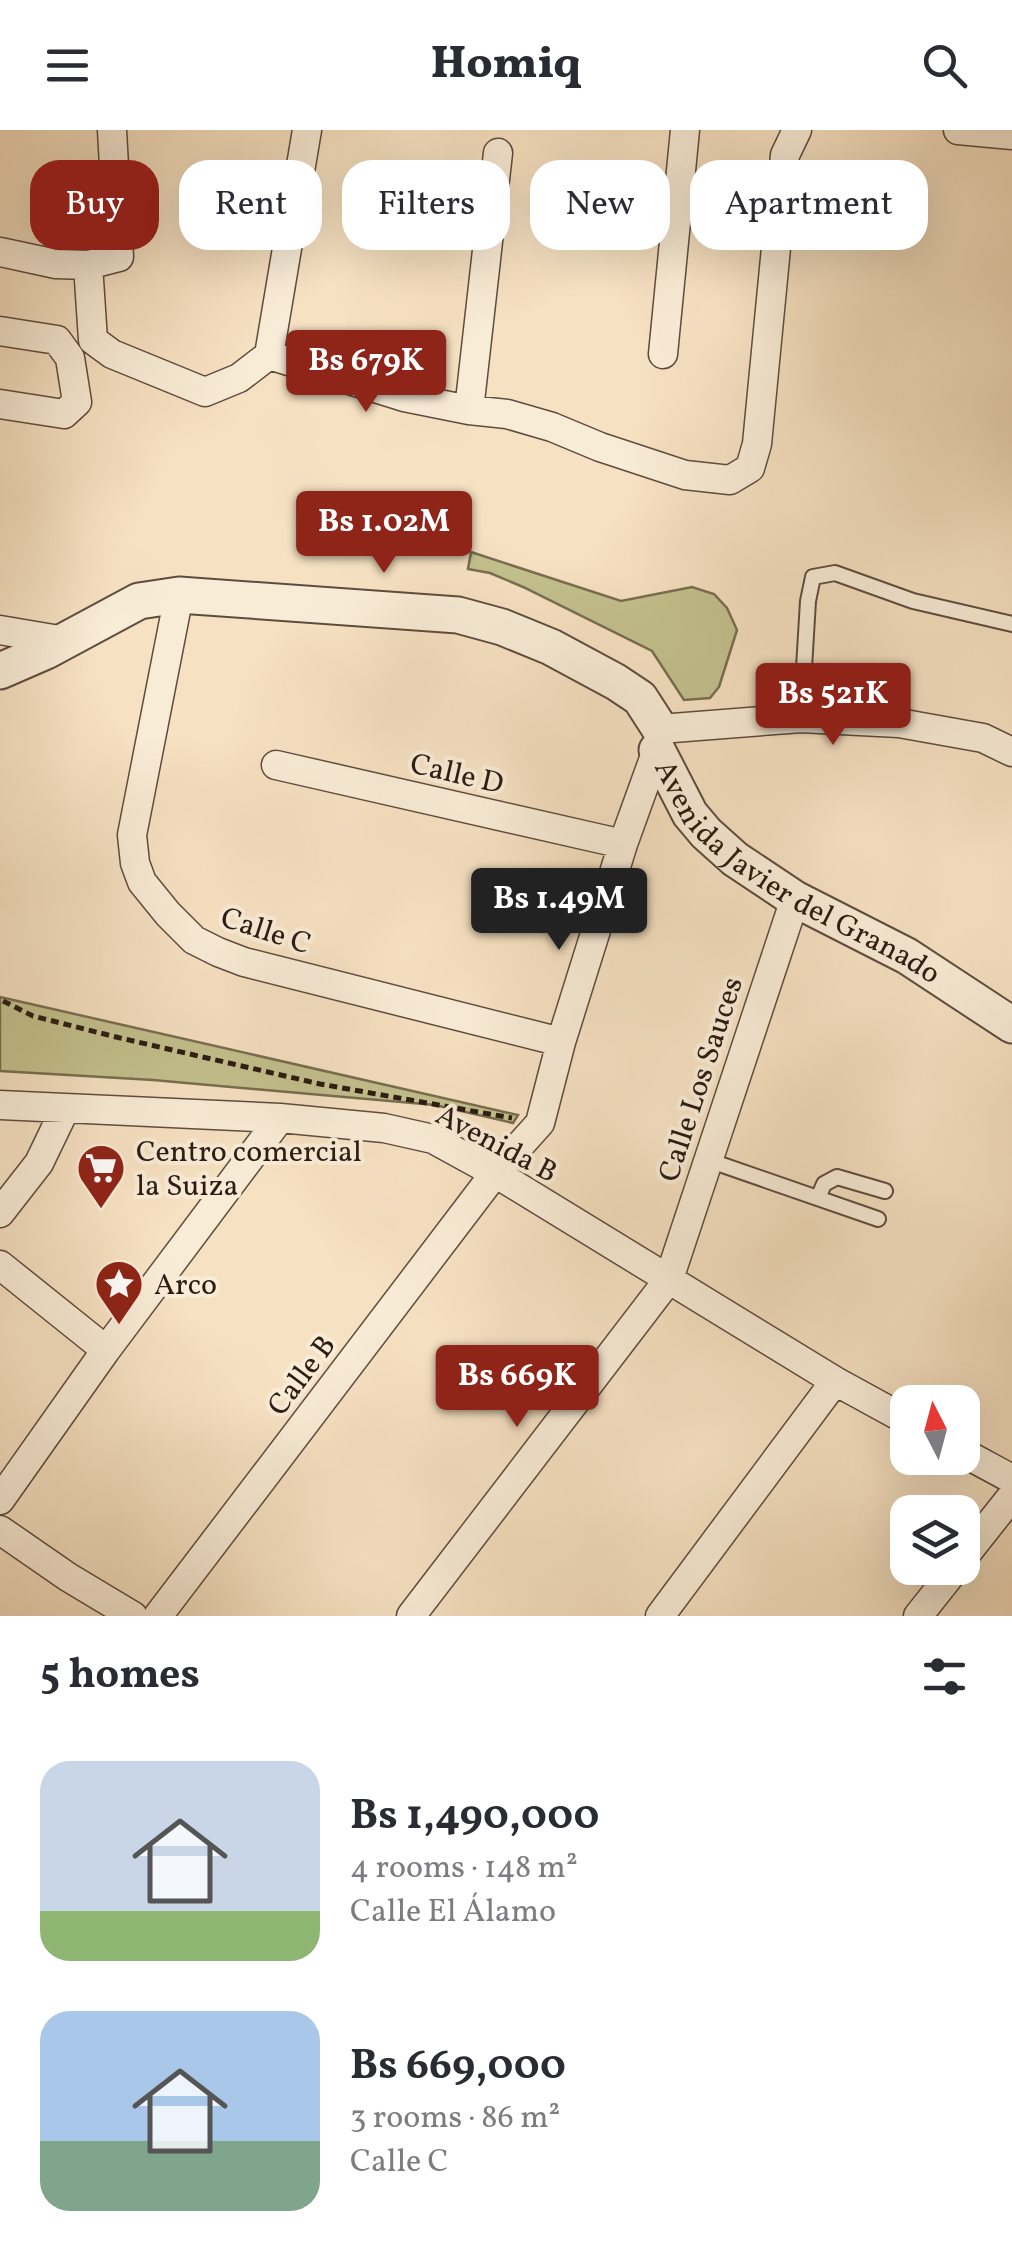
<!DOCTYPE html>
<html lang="en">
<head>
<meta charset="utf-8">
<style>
  :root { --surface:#fff; --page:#f7f7f7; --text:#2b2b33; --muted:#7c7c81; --accent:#8f2418 }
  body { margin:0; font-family:Vollkorn,serif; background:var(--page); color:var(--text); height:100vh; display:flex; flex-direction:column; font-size:38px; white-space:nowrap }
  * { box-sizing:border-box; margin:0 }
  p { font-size:32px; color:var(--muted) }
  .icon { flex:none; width:55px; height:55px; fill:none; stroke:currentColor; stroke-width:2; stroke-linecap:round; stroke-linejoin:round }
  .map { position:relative; height:1486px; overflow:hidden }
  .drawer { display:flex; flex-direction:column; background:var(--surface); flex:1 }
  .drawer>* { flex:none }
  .banner { position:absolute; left:30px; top:30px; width:952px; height:90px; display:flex; gap:20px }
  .needle { width:65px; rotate:354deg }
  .controls { position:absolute; left:890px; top:1255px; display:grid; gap:20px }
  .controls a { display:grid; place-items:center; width:90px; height:90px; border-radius:20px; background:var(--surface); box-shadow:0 10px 40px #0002; font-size:50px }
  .price { position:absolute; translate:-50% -85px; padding:0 22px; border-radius:10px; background:var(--accent); color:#fff; font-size:32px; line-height:65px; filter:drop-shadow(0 2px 5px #0008) }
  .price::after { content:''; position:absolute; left:50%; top:60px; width:30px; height:22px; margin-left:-15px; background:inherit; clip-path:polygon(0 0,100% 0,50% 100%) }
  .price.on { background:#222; color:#fff }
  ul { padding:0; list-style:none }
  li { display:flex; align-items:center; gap:30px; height:250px; padding:0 40px }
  li span { display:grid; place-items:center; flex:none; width:280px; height:200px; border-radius:30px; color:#555 }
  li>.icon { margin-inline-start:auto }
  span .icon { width:120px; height:120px; fill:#fffc; stroke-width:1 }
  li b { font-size:42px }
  h2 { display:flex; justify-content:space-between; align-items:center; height:120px; padding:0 40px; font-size:42px }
  .pill { padding:0 35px; border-radius:30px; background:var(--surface); box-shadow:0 10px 40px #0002; font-size:35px; line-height:90px }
  .pill.on { background:var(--accent); color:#fff }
  header { display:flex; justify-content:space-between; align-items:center; height:130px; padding:0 40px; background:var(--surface); font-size:45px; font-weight:800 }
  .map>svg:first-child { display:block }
</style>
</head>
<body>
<header><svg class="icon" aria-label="menu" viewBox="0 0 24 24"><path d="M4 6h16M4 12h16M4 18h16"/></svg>Homiq<svg class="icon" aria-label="search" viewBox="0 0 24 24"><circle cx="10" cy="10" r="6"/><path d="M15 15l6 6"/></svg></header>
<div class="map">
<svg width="1012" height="1486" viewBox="0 0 1012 1486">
  <rect width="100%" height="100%" fill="#f6e1c2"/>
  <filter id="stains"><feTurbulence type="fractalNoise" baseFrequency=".002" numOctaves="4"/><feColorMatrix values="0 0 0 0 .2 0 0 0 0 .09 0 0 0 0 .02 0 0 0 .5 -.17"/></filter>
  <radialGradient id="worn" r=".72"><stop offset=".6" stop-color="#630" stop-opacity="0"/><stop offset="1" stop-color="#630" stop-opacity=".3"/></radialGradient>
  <!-- green -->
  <path fill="#c3c18e" stroke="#786e50" stroke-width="2.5" d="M471 422 621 471 692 457 714 464 727 478 737 500 719 557 710 568 684 570 652 521 523 457 490 443 468 439Z
    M0 867 518 985 513 993 435 975 153 950 0 941Z"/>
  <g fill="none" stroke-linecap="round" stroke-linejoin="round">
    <!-- service casing -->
    <g stroke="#5e4c3e" stroke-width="18">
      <path id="service" d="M801 588 808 471 813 447 835 443 913 471 1012 494
        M708 1030 878 1089
        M818 1068 824 1054 837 1047 885 1061"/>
    </g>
    <!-- minor casing -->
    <g stroke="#5e4c3e" stroke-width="31">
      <path id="minor" d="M958 0 1012 5
        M0 122 56 134 88 135 119 127 112 0
        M88 135 93 210 112 224 205 262 239 248 269 225 404 267 469 280 507 284 552 297 600 317 685 345 730 350 750 338 757 314 785 25 797 0
        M0 201 57 210 70 228 77 272 64 284 0 274
        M663 224 685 0
        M269 225 307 0
        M469 280 498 23
        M179 465 132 705 135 733 142 752 168 784 194 810 218 822 244 832 561 912
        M0 500 65 511
        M276 635 623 714
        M0 975 280 988 384 998 433 1009 495 1043 835 1251 908 1291
        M0 1083 39 1033 65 979
        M0 1135 106 1220
        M962 1322 1012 1349
        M0 1370 106 1220 280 988
        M0 1400 68 1447 133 1486
        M962 1429 1012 1366
        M158 1486 495 1043 540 993 561 912 623 714 657 620 660 599 801 588 899 593 983 608 1012 622
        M411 1486 669 1149 795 769
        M660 1486 835 1251
        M918 1486 956 1438"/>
    </g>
    <!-- tertiary casing -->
    <g stroke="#5e4c3e" stroke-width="39">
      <g id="tertiary">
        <path d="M0 541 46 521 139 471 179 465 458 485 502 497 551 517 616 552 640 568 660 599"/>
        <path id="s1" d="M657 620 690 684 706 703 735 729 795 769 907 826 1012 895"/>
      </g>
    </g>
    <!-- path -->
    <path stroke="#2c1b12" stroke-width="5" stroke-dasharray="8 5" stroke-linecap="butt" d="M3 871 33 886 116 907 320 954 512 988"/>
    <!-- service -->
    <use href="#service" stroke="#f9ecd7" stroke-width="14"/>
    <!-- minor -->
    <use href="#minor" stroke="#f9ecd7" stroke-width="28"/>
    <!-- tertiary -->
    <use href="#tertiary" stroke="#f9ecd7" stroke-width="35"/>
  </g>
  <!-- icons -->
  <defs>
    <g id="supermarket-pin" transform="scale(2.5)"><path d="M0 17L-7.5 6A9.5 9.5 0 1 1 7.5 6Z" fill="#8f2418" stroke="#f9ecd7"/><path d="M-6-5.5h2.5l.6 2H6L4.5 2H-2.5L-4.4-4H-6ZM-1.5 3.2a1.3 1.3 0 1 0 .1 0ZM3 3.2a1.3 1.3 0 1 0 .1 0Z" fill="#fff"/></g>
    <g id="sight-pin" transform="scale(2.5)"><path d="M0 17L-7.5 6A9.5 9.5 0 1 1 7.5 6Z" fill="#8f2418" stroke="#f9ecd7"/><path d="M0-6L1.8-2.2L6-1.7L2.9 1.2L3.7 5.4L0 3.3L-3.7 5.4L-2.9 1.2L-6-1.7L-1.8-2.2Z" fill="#fff"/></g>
  </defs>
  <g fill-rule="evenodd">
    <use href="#supermarket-pin" x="101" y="1038"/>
    <use href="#sight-pin" x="119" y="1154"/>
  </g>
  <g text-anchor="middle" stroke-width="8" stroke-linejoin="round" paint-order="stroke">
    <!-- street labels -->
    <g font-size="30" fill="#2c1b12" stroke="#f9ecd7">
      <text transform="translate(457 643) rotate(13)" y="10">Calle D</text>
      <text dy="10" stroke="none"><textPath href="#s1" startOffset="192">Avenida Javier del Granado</textPath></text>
      <text transform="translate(266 800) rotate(18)" y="10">Calle C</text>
      <text transform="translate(700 949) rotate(-72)" y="10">Calle Los Sauces</text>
      <text transform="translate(497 1013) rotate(28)" y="10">Avenida B</text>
      <text transform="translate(301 1245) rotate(-53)" y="10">Calle B</text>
    </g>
    <!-- poi labels -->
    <g font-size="30" fill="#2c1b12" stroke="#f9ecd7" text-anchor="start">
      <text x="136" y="1031">Centro comercial<tspan x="136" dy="34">la Suiza</tspan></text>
      <text x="154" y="1164">Arco</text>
    </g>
  </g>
  <rect width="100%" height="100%" filter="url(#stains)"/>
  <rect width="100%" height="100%" fill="url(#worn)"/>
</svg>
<div class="controls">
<a><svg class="needle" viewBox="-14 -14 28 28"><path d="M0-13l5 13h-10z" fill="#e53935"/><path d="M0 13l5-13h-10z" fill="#7c7c81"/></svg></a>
<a><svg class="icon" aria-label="layers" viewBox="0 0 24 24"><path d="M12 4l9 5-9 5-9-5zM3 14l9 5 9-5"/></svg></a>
</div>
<b class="price" style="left:366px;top:285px">Bs 679K</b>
<b class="price" style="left:384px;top:446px">Bs 1.02M</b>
<b class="price" style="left:833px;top:618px">Bs 521K</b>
<b class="price on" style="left:559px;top:823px">Bs 1.49M</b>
<b class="price" style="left:517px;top:1300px">Bs 669K</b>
<div class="banner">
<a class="pill on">Buy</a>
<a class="pill">Rent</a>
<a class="pill">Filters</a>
<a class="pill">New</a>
<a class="pill">Apartment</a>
</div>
</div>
<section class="drawer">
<h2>5 homes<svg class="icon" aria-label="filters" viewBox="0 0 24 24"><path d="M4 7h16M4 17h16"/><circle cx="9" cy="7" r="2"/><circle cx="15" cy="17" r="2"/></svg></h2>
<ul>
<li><span style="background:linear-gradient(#c9d6e8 75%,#8fb573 0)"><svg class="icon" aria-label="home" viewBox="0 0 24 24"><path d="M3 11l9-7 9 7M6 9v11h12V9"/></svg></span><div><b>Bs 1,490,000</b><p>4 rooms · 148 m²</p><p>Calle El Álamo</p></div></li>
<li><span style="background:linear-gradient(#a9c7e8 65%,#7fa58c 0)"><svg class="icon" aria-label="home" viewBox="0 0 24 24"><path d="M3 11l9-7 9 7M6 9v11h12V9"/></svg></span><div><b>Bs 669,000</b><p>3 rooms · 86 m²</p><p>Calle C</p></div></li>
</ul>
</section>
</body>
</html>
